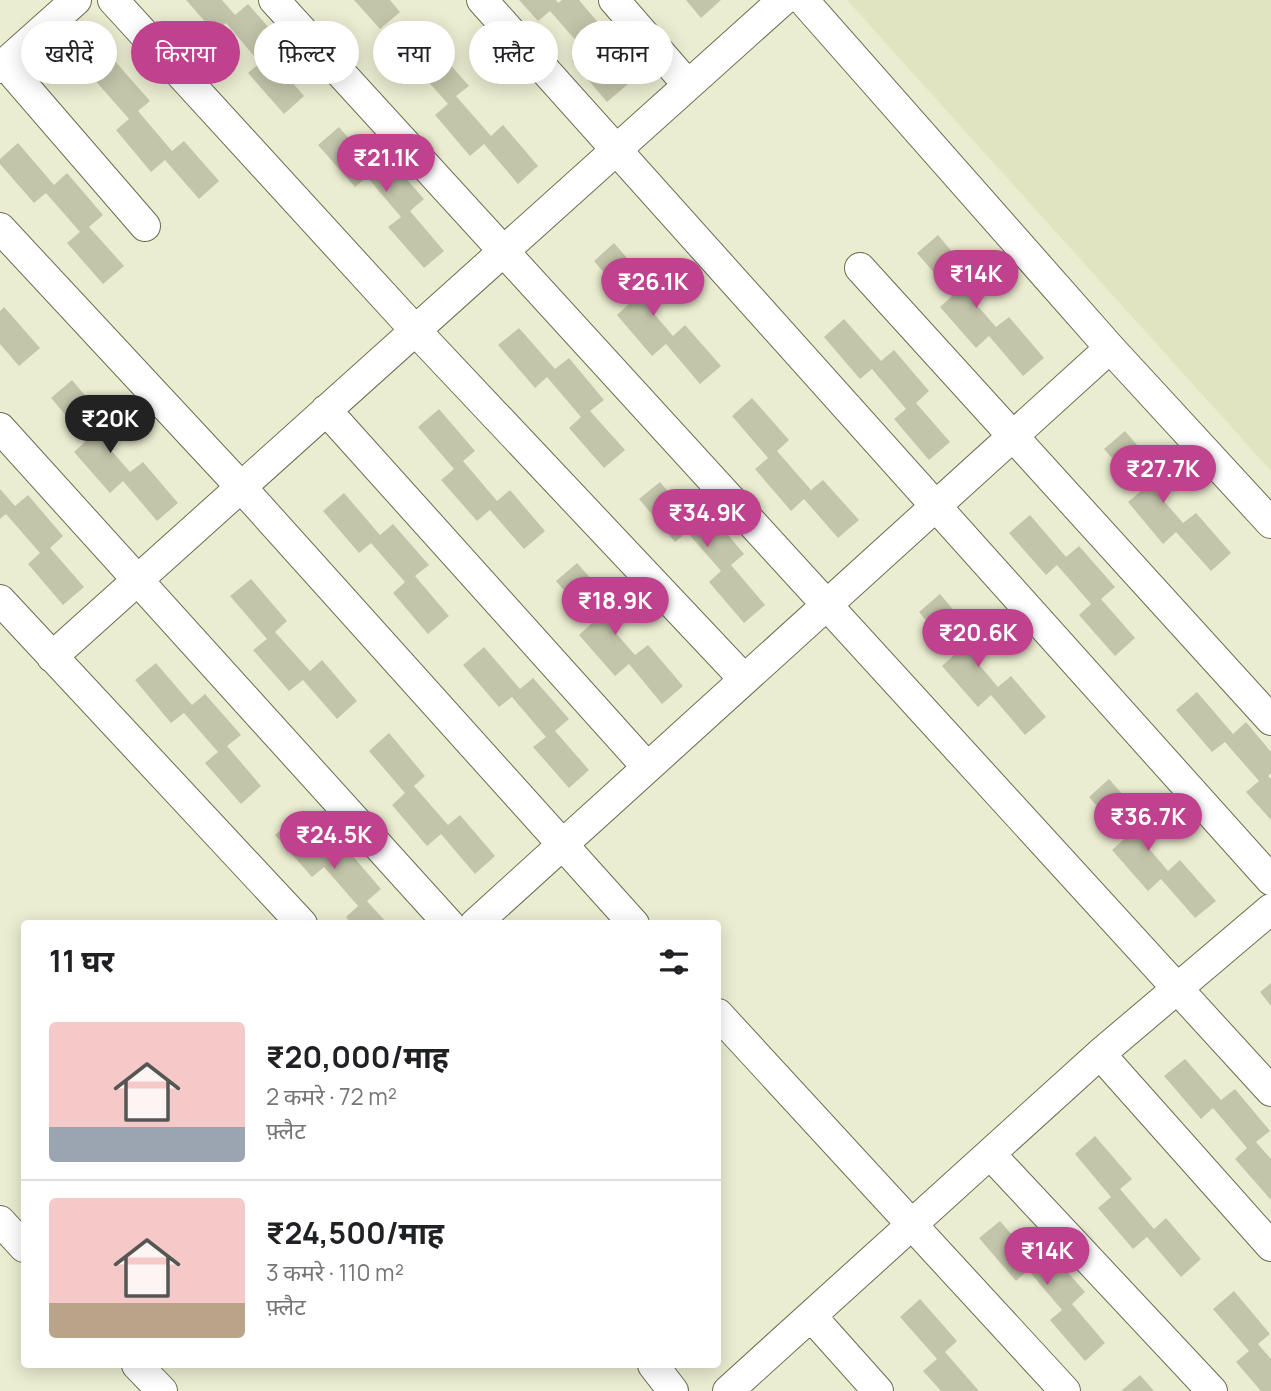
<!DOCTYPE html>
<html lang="hi">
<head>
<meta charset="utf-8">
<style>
  :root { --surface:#fff; --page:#f2f2f2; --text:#202124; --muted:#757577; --line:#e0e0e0; --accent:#c0418e }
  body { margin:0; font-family:Manrope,"Noto Sans Devanagari",sans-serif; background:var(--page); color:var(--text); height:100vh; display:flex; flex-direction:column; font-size:26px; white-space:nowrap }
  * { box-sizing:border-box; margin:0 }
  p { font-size:23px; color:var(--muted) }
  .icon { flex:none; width:38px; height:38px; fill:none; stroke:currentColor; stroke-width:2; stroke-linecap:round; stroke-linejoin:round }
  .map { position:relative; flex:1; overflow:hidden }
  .drawer { position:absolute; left:21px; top:920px; width:700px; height:448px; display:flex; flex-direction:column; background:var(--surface); border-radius:7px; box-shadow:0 4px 18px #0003 }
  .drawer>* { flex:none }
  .guide { position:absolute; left:21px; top:21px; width:700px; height:63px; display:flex; gap:14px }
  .price { position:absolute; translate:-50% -60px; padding:0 16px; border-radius:24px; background:var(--accent); color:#fff; font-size:23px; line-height:46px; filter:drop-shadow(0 2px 4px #0008) }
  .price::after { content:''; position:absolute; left:50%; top:42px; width:21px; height:16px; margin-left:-10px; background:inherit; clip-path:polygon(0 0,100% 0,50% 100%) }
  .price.on { background:#222; color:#fff }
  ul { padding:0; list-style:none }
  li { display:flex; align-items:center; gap:21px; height:175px; padding:0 28px }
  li+li { border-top:2px solid var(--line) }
  li span { display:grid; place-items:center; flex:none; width:196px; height:140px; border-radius:7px; color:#555 }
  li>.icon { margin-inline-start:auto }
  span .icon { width:84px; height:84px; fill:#fffc; stroke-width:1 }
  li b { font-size:30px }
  h2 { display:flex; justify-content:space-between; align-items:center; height:84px; padding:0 28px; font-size:30px }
  .tag { padding:0 24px; border-radius:32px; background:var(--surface); box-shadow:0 4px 18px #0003; font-size:24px; line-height:63px }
  .tag.on { background:var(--accent); color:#fff }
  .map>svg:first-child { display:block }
</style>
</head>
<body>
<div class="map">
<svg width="1271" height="1391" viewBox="0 0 1271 1391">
  <rect width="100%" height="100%" fill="#ebedd1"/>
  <!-- built -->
  <path fill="#e1e4c0" d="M847 0H1271V471Z"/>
  <!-- building -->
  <path fill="#c3c5aa" d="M186 0H222L235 15 248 4 284 45 270 57 304 96 284 114 248 73 260 63 226 23 215 33Z
    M354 0H390L400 12 380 29Z
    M519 0H556L558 3 562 0H579L607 33 593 45 628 84 607 102 572 61 584 50 550 11 538 21Z
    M686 0H721L701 18Z
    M432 44 469 86 456 96 491 136 503 125 538 166 518 184 484 144 470 156 435 115 448 104 411 62Z
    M113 59 150 101 138 111 172 151 184 141 219 181 199 199 165 160 151 172 116 130 129 119 92 77Z
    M339 127 375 169 388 158 424 199 410 211 444 251 424 268 388 227 401 217 367 177 355 187 318 145Z
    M18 143 54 185 67 173 103 215 89 227 124 266 103 284 67 243 80 232 46 193 34 203 0 164V159Z
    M938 235 974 278 962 288 996 327 1009 317 1044 358 1023 376 989 336 976 348 940 307 953 295 917 253Z
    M614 243 651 286 639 296 673 336 685 325 721 366 700 384 666 344 652 356 617 315 630 303 594 261Z
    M4 307 40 348 19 366 0 344V311Z
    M844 319 881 361 894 350 929 391 916 403 950 442 929 460 894 419 906 409 872 369 860 379 824 337Z
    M519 328 555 369 569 358 604 400 590 411 625 450 604 468 569 428 581 417 547 377 535 388 498 345Z
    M72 380 108 423 96 433 130 472 143 462 178 503 157 521 123 481 110 493 74 452 87 440 51 398Z
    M752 398 789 440 777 451 811 490 823 480 859 520 838 538 804 499 791 511 755 469 768 458 732 416Z
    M439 409 475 451 463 461 497 501 510 490 545 531 524 549 490 510 477 521 441 480 454 469 418 427Z
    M1125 431 1161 473 1149 484 1183 523 1196 513 1231 553 1211 571 1176 532 1163 544 1128 502 1141 491 1104 449Z
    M660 482 695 524 709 512 744 554 731 565 765 605 744 623 709 582 721 571 687 532 675 542 639 499Z
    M0 489 15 506 28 495 63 536 50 548 84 587 63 605 28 564 40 553 6 514 0 519Z
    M344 493 380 535 393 524 429 565 415 576 449 616 428 634 393 593 405 582 371 543 359 553 323 511Z
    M1030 515 1066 557 1079 546 1115 587 1101 599 1135 638 1115 656 1079 615 1091 604 1057 565 1046 575 1009 533Z
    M577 563 614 605 601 616 635 655 648 645 683 686 662 704 629 664 615 676 579 635 592 623 556 581Z
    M251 579 287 621 275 632 310 671 322 660 357 701 337 719 303 680 289 691 253 650 267 639 230 596Z
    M940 594 976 637 964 647 998 687 1011 676 1046 717 1025 735 991 695 978 707 942 666 955 654 919 612Z
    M484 647 520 689 533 678 569 719 555 731 589 770 569 788 533 747 546 737 512 697 499 707 463 665Z
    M156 663 192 705 205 694 241 735 227 746 261 786 241 804 205 763 218 752 184 713 171 723 135 680Z
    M1197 692 1233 734 1246 722 1271 752V773L1268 776 1271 779V820L1246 792 1259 781 1225 742 1212 752 1176 710Z
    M389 733 425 776 414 786 448 825 460 815 495 856 475 874 441 834 427 846 392 805 405 793 369 751Z
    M1109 779 1146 821 1134 831 1168 871 1180 860 1216 901 1195 918 1161 879 1148 891 1112 850 1125 838 1089 797Z
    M296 817 332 859 346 848 381 889 367 901 388 924H351L346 917 358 906 324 867 312 877 275 835Z
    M1271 983V1006L1260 992Z
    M1185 1059 1221 1100 1235 1089 1270 1131 1256 1142 1271 1159V1200L1235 1159 1247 1148 1213 1108 1201 1119 1164 1076Z
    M1095 1136 1132 1179 1120 1189 1154 1229 1166 1218 1201 1259 1181 1277 1147 1237 1133 1249 1098 1208 1111 1197 1075 1154Z
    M1000 1221 1036 1263 1049 1251 1085 1292 1072 1304 1105 1343 1085 1361 1050 1320 1062 1310 1028 1270 1016 1281 979 1238Z
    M1234 1291 1270 1334 1258 1344 1271 1359V1391H1261L1236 1362 1249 1351 1213 1309Z
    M920 1299 957 1341 945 1352 979 1391H941L923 1371 937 1359 900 1317Z
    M1140 1375 1154 1391H1121Z"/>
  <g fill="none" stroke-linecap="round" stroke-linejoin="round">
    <!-- minor casing -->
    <g stroke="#6b6d54" stroke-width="32">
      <path id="minor" d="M113 0 415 330 744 679
        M274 0 1271 1091
        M482 0 1271 880
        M614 0 688 85
        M803 0 1110 348 1271 523
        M5 64 145 226
        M0 68 76 0
        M0 228 241 487 634 924
        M860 268 1271 720
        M326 410 647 767
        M0 428 449 924
        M0 600 302 924
        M52 657 783 0
        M475 924 1110 348
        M718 1014 1065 1391
        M1100 1054 1271 1246
        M990 1154 1212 1391
        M0 1221 24 1247
        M811 1316 878 1391
        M137 1365 162 1391
        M653 1365 673 1391
        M728 1391 1100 1054 1271 909"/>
    </g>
    <!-- minor -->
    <use href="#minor" stroke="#fff" stroke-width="30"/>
  </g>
</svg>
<b class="price" style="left:386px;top:194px">₹21.1K</b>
<b class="price" style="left:976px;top:310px">₹14K</b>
<b class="price" style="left:653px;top:318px">₹26.1K</b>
<b class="price on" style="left:110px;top:455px">₹20K</b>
<b class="price" style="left:1163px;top:505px">₹27.7K</b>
<b class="price" style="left:707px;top:549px">₹34.9K</b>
<b class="price" style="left:615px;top:637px">₹18.9K</b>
<b class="price" style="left:978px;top:669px">₹20.6K</b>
<b class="price" style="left:1148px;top:853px">₹36.7K</b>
<b class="price" style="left:334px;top:871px">₹24.5K</b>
<b class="price" style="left:1047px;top:1287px">₹14K</b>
<div class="guide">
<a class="tag">खरीदें</a>
<a class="tag on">किराया</a>
<a class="tag">फ़िल्टर</a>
<a class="tag">नया</a>
<a class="tag">फ़्लैट</a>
<a class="tag">मकान</a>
</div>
<section class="drawer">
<h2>11 घर<svg class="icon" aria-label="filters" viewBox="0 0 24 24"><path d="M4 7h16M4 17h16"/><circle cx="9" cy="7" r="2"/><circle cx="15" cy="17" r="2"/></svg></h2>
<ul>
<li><span style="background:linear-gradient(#f6c9c9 75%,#9aa5b1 0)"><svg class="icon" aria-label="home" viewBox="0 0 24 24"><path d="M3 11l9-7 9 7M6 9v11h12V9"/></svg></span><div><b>₹20,000/माह</b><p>2 कमरे · 72 m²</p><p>फ़्लैट</p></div></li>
<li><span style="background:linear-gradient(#f6c9c9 75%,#b9a48a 0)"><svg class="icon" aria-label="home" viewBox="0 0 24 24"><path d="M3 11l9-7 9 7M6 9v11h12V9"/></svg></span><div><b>₹24,500/माह</b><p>3 कमरे · 110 m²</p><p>फ़्लैट</p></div></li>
</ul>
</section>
</div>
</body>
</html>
